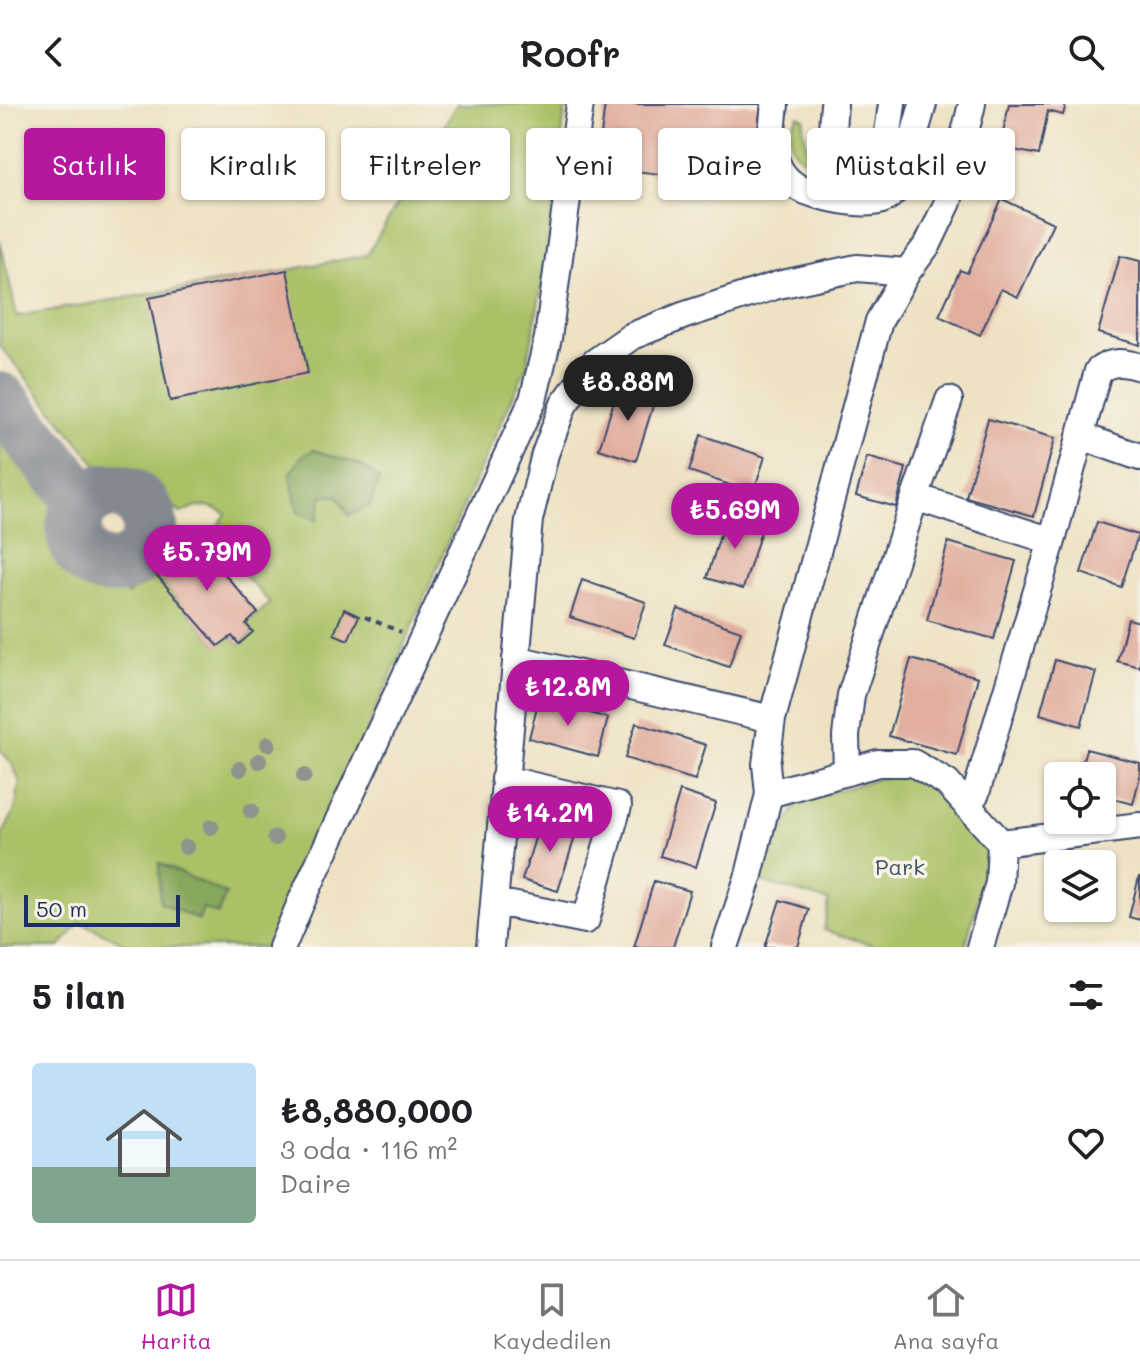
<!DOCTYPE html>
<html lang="tr">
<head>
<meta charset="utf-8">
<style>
  :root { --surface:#fff; --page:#f2f2f2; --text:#202124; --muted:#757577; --line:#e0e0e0; --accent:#b5179e }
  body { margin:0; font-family:Mali,sans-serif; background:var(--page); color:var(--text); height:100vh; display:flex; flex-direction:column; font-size:30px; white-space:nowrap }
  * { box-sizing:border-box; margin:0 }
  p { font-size:26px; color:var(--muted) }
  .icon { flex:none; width:44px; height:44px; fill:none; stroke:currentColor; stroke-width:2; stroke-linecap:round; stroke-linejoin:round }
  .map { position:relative; height:843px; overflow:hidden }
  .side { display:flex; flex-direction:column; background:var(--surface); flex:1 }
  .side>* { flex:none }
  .top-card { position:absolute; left:24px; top:24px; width:1092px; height:72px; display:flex; gap:16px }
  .controls { position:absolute; left:1044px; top:658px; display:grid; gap:16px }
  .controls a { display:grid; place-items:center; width:72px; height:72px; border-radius:8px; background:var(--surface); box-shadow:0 2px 6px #0004; font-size:40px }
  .scale { position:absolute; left:24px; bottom:20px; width:156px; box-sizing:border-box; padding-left:8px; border:4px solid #1b2f5e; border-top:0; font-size:22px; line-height:28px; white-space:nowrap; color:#1b2f5e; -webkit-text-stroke:6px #f7f3e8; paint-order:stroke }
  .price { position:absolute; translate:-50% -68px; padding:0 18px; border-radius:28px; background:var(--accent); color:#fff; font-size:26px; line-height:52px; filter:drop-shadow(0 2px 4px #0008) }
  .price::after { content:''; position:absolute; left:50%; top:48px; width:24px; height:18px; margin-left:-12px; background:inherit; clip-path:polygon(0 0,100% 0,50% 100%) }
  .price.active { background:#222; color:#fff }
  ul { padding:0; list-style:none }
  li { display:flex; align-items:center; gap:24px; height:200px; padding:0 32px }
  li+li { border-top:2px solid var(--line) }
  li span { display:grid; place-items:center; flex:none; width:224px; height:160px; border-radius:8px; color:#555 }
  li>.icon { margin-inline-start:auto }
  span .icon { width:96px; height:96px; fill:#fffc; stroke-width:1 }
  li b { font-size:34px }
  h2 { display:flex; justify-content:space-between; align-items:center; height:96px; padding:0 32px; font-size:34px }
  .chip { padding:0 28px; border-radius:8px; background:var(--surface); box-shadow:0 2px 6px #0004; font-size:28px; line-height:72px }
  .chip.active { background:var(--accent); color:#fff }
  header { display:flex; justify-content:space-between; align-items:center; height:104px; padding:0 32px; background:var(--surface); font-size:36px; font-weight:600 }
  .tab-bar { display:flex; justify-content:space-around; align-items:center; height:112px; border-top:2px solid var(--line); background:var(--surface); font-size:22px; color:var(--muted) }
  .tab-bar a { display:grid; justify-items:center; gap:4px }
  .tab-bar .active { color:var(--accent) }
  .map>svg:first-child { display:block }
</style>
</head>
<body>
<header><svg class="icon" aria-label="back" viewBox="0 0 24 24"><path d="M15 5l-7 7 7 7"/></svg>Roofr<svg class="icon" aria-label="search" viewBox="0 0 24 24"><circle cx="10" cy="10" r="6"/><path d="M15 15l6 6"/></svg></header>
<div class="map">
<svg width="1140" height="843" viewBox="0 0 1140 843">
  <rect width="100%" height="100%" fill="#f7f3e8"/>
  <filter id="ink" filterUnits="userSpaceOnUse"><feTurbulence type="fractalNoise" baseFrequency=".0125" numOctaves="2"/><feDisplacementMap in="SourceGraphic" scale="16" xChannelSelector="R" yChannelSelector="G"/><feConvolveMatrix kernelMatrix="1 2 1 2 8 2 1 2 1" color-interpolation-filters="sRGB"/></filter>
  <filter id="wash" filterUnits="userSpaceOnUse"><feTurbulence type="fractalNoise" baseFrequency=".006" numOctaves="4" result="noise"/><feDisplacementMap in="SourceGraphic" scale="32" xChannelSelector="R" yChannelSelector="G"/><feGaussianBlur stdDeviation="1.8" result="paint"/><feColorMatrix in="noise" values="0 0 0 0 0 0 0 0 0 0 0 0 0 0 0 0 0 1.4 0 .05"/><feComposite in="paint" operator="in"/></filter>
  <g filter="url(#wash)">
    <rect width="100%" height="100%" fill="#eee2c3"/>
    <!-- green -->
    <path fill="#aac166" stroke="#627862" stroke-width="2" fill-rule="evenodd" d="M457 0H566L542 180 527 261 467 394 274 843H132L80 818 60 843H0V750L2 749V732L15 706 20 678 11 658 0 646V337L57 401 55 427 66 451 85 468 118 480 128 491 153 467 218 542 232 532 240 540 253 528 246 520 270 499 227 452 233 447 216 424 226 410C206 398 200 402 180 409 167 395 144 367 126 364 117 363 109 364 100 365L0 242V136L17 212 251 173 367 151ZM313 346 361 361 349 411 338 392 322 391Z
      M798 11 804 14 803 24 808 48 823 57 888 67 891 73C863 70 806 71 792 42 790 37 790 29 790 24Z
      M901 668 932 682 986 743 989 755 965 843H879L824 826 829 797 759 777 798 698Z"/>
    <!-- forest -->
    <path fill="#87a75b" stroke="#516b5c" stroke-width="2" d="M313 346 361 361 379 375 370 402 349 411 338 392 323 391 317 416 298 408 290 371 301 353Z
      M159 759 226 790 218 810 203 804 199 816 160 798Z"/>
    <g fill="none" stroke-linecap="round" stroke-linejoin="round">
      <!-- taxiway -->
      <path stroke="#848890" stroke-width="56" d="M0 296 84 398
        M74 425a38 38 0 1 1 76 0a38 38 0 1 1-76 0Z"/>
    </g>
    <g id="blocks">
      <!-- building -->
      <path fill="#e1ad9e" d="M605 0H761L753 65 730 62 728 79 597 62Z
        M1009 0H1066L1063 11 1048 7 1039 51 1000 43Z
        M1002 95 1053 119 1018 193 1001 185 980 231 939 212 960 166 967 169Z
        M1120 152 1140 157V241L1098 229Z
        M287 166 308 269 170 297 149 194Z
        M619 281 656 292 636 357 599 345Z
        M988 315 1055 334 1034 412 966 393Z
        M701 331 765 353 753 389 689 367Z
        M867 353 906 364 896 403 856 392Z
        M727 409 763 421 743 485 707 474Z
        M1097 418 1138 431 1121 483 1081 469Z
        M193 433 258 509 246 520 253 528 239 540 232 532 218 542 153 467Z
        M948 438 1016 457 994 535 927 516Z
        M582 476 646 498 634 534 570 513Z
        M344 505 359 512 348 536 334 530Z
        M678 505 741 527 729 563 665 541Z
        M1128 515 1140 518V563L1117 557Z
        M911 555 978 573 957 651 889 632Z
        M1055 556 1096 568 1081 622 1040 610Z
        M539 595 608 614 598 653 529 634Z
        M636 619 706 641 695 676 625 654Z
        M1086 645 1140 659V672L1133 700 1102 692V672H1079Z
        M680 687 716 699 696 763 660 752Z
        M542 712 578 723 558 787 522 776Z
        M1139 773H1140V816L1129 813Z
        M654 777 690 787 673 843H634Z
        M780 796 809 805 798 843H765Z"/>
    </g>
  </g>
  <g filter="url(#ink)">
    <use href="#blocks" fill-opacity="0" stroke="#3b4a6d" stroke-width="2"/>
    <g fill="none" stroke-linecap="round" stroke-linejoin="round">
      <!-- minor casing -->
      <g stroke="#3b4a6d" stroke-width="30">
        <path id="minor" d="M775 0C773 19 769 43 778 62 782 71 790 79 799 84 816 93 866 104 884 95 892 91 896 86 901 78L923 0
          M834 0C834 9 830 23 835 32 840 40 868 45 877 43 883 42 883 40 887 36L892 0
          M1080 332 1140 353
          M915 393 1052 437
          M516 555 772 615
          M847 668 846 632 851 591 915 393 949 296
          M769 690 878 659H913L947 679 1001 739 999 779 980 843
          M968 701 976 689 1052 437 1098 267C1112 256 1124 258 1140 263
          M1001 739 1140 722
          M496 798 586 816 618 702 504 675
          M282 843 302 796 533 296 548 234 580 0
          M490 843 529 416 545 350 564 300 595 258 632 232 685 211 778 181 857 164 907 168
          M725 843 749 771 769 690 766 660 772 615 879 217 907 168 928 140 948 98 972 0"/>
      </g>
      <!-- path -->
      <path stroke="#3b4a6d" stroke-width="4" stroke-dasharray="6 6" stroke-linecap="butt" d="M365 513 401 528"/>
      <!-- minor -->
      <use href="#minor" stroke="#fff" stroke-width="26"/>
    </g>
    <!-- trees -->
    <g fill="#8e948d">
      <circle cx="268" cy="640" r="8"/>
      <circle cx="259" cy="657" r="8"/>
      <circle cx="240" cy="665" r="8"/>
      <circle cx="304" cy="672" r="8"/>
      <circle cx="251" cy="707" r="8"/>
      <circle cx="211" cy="723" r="8"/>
      <circle cx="275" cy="734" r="8"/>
      <circle cx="186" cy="743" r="8"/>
    </g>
  </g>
  <g text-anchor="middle" stroke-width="7" stroke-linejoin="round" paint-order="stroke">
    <!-- park labels -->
    <g font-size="22" fill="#3f5460" stroke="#f7f3e8">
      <text x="900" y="771">Park</text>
    </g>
  </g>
</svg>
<div class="controls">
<a><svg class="icon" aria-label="locate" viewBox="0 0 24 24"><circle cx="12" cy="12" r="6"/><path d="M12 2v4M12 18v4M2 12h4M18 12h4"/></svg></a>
<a><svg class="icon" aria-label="layers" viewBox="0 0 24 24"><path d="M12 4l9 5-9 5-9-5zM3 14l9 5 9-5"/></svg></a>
</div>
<div class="scale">50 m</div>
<b class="price active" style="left:628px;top:319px">₺8.88M</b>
<b class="price" style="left:735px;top:447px">₺5.69M</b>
<b class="price" style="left:207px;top:489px">₺5.79M</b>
<b class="price" style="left:568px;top:624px">₺12.8M</b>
<b class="price" style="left:550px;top:750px">₺14.2M</b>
<div class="top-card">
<a class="chip active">Satılık</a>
<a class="chip">Kiralık</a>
<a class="chip">Filtreler</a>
<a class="chip">Yeni</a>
<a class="chip">Daire</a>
<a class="chip">Müstakil ev</a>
</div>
</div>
<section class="side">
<h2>5 ilan<svg class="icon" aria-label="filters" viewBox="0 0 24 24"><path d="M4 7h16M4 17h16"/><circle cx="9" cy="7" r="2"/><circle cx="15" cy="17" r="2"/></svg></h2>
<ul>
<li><span style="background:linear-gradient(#bfe0f5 65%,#7fa58c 0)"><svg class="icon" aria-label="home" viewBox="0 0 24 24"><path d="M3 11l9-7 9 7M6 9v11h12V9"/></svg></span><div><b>₺8,880,000</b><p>3 oda · 116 m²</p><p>Daire</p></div><svg class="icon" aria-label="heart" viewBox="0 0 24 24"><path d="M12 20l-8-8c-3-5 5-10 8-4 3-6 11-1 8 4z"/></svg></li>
</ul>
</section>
<nav class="tab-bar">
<a class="active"><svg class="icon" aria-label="map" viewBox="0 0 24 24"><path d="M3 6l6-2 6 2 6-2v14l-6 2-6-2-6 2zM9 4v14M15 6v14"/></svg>Harita</a>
<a><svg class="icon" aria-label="saved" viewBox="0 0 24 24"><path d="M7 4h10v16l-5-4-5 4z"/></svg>Kaydedilen</a>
<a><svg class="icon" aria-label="home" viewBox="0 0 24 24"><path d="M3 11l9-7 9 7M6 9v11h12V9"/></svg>Ana sayfa</a>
</nav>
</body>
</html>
